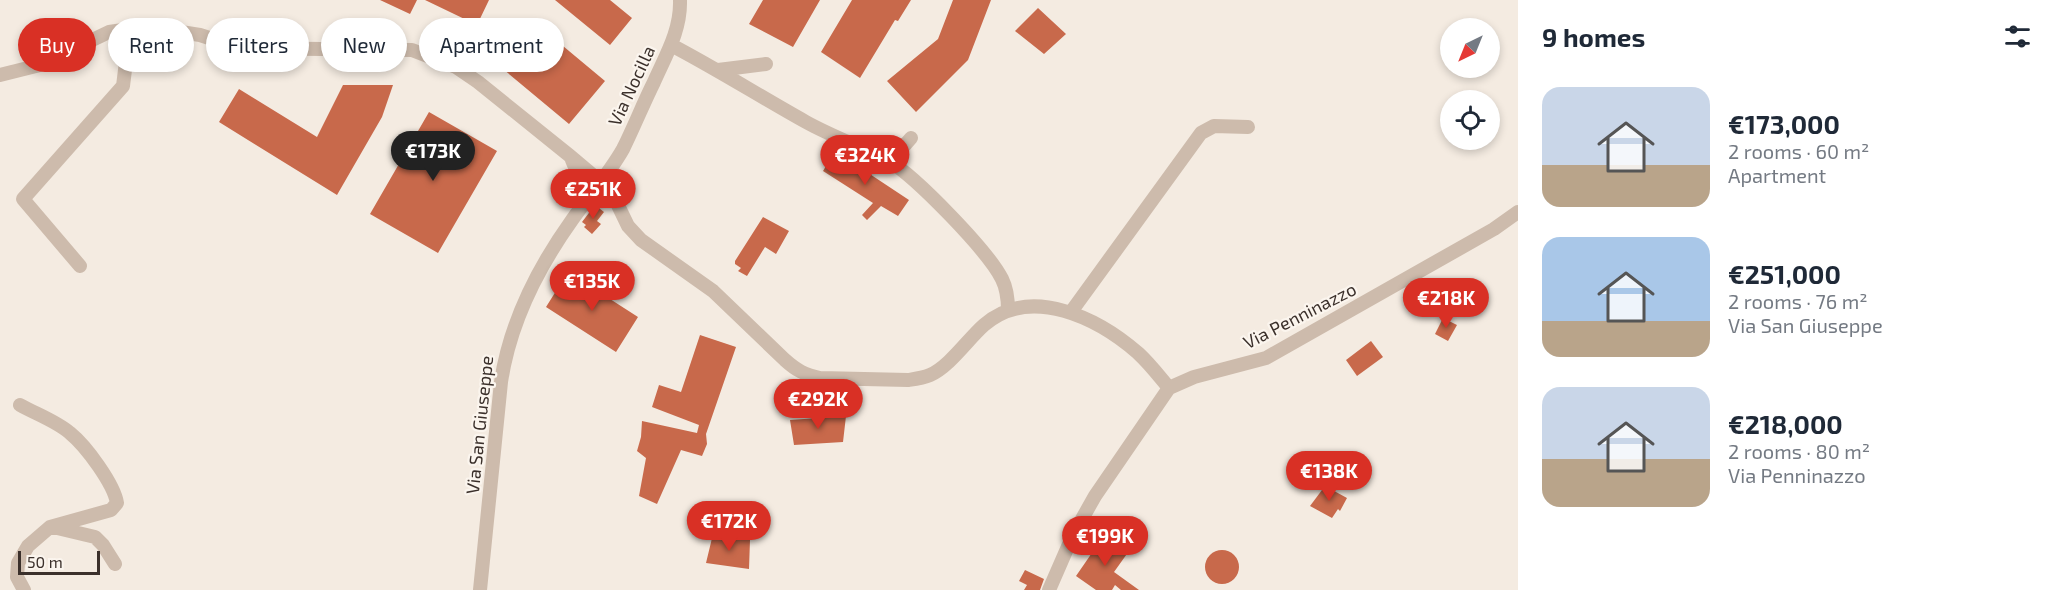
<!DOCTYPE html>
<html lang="en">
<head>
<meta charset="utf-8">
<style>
  :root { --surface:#fff; --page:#f2f2f3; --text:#1f2937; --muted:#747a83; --accent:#d93025 }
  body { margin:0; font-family:"Exo 2",sans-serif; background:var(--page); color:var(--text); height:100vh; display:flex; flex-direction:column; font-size:22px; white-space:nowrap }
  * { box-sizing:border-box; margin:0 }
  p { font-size:20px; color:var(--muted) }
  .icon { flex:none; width:33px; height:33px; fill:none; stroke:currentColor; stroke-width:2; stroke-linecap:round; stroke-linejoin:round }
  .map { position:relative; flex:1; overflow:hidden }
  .side { display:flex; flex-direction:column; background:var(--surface); width:540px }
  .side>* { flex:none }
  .banner { position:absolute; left:18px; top:18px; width:570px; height:54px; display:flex; gap:12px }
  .needle { width:39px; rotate:223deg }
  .fabs { position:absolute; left:1440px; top:18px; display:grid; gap:12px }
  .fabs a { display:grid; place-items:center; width:60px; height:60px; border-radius:50%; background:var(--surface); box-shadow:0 3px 9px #0003; font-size:30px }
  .scale { position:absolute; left:18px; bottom:15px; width:82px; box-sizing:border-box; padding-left:6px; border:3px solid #3b302b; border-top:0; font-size:16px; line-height:21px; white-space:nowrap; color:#3b302b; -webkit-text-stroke:4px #fbf5ee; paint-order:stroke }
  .price { position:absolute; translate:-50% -51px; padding:0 14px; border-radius:21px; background:var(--accent); color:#fff; font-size:20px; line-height:39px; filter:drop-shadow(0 2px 3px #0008) }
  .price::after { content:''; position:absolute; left:50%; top:36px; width:18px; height:14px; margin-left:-9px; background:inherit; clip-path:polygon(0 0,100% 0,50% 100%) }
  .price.active { background:#222; color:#fff }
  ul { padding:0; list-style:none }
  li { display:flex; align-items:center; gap:18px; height:150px; padding:0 24px }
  li span { display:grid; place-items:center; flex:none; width:168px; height:120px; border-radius:18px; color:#555 }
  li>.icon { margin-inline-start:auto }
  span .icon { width:72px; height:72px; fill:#fffc; stroke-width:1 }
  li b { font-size:26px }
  h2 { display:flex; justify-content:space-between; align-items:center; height:72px; padding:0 24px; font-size:26px }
  .chip { padding:0 21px; border-radius:27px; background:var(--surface); box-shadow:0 3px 9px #0003; font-size:21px; line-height:54px }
  .chip.active { background:var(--accent); color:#fff }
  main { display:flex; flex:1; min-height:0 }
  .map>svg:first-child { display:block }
</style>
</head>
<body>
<main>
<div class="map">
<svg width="1518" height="590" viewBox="0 0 1518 590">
  <rect width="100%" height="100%" fill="#f4ebe1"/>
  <!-- building -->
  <path fill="#c8694b" d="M380 0H417L410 14Z
    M425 0H489L477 25Z
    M555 0H610L632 18 610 45Z
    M763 0H820L793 47 749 24Z
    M852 0H911L898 21 895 20 860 78 821 52Z
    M953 0H991L968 60 916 112 887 81 938 39Z
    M1038 8 1066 34 1044 54 1015 31Z
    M533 21 605 81 569 124 497 64Z
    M343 85H393L382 117 337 195 219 122 239 89 317 137Z
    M429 112 497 151 438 253 370 214Z
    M835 151 909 200 898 216 881 206 867 220 862 215 873 203 823 171Z
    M595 205 604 212 597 221 601 224 592 234 584 227 586 225 582 222Z
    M763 217 789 231 776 254 765 247 747 276 738 271 741 268 735 264V261Z
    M568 272 638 317 616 352 546 307Z
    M1443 318 1457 325 1448 341 1435 334Z
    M700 335 736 347 706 434 707 444 702 456 681 450 657 504 639 496 646 458 637 451 641 437 642 421 697 433 699 425 652 407 659 385 681 392Z
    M1371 341 1383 357 1357 376 1346 360Z
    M846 416 843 442 794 445 790 420Z
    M1342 455 1361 463 1353 483 1334 475Z
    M1325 486 1347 498 1340 511 1338 509 1332 518 1310 506Z
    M713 534 750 540 749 569 706 563Z
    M1105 534 1129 551 1114 572 1139 590H1121L1115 585 1112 590H1096L1076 576Z
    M1205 567a17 17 0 1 1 34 0a17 17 0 1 1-34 0Z
    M1025 570 1044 579 1040 590H1024L1027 585 1019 581Z"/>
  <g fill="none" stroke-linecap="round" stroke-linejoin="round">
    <!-- minor -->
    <path stroke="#cdbbac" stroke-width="14" d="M671 45C717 69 761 97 806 122 833 137 862 147 889 161 916 177 988 251 1002 279 1007 289 1008 300 1008 310
      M718 70 766 64
      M0 75 40 65 109 32 130 29 155 28 200 35 240 48 412 50 456 67 478 82 570 156 601 182 614 197 628 226 641 240 713 291 785 360C796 370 805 375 820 378L908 380C915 379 923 378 930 375 950 366 968 339 984 325 1031 284 1099 319 1138 353 1150 364 1159 376 1169 388
      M572 160C579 175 583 189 584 205
      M890 162 911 138
      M80 266 23 199 123 86 130 29
      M1071 312 1201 133 1214 126 1248 127
      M20 405C36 414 56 421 70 433 86 446 114 484 117 503L111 510 50 527 28 546 18 563 17 577 24 590
      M53 527 95 537 103 545 115 564
      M480 590 501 382C510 322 537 269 572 220 589 196 609 174 623 149 634 127 643 104 654 82 666 55 681 30 680 0
      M1049 590 1073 535 1095 496 1169 388 1194 377 1266 358 1494 229 1518 212"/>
  </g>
  <g text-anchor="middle" stroke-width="4.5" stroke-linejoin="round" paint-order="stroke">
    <!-- street labels -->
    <g font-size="18" fill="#3b302b" stroke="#fbf5ee">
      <text transform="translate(632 86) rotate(-65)" y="6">Via Nocilla</text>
      <text transform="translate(1300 316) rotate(-27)" y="6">Via Penninazzo</text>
      <text transform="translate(480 425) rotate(-84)" y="6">Via San Giuseppe</text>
    </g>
  </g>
</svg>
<div class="fabs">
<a><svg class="needle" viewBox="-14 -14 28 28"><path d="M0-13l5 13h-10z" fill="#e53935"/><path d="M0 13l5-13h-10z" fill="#747a83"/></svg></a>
<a><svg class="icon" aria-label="locate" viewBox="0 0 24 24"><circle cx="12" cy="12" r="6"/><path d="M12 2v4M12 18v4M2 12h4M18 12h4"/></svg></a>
</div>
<div class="scale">50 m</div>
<b class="price active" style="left:433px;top:182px">€173K</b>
<b class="price" style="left:865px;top:186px">€324K</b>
<b class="price" style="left:593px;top:220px">€251K</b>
<b class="price" style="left:592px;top:312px">€135K</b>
<b class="price" style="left:1446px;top:329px">€218K</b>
<b class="price" style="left:818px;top:430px">€292K</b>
<b class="price" style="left:1329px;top:502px">€138K</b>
<b class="price" style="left:729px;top:552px">€172K</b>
<b class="price" style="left:1105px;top:567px">€199K</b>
<div class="banner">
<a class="chip active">Buy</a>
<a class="chip">Rent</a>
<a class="chip">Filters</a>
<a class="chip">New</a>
<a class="chip">Apartment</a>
</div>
</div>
<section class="side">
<h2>9 homes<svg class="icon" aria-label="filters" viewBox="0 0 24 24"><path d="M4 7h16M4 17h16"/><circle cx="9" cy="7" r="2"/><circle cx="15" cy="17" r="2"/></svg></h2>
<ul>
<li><span style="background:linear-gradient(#c9d6e8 65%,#b9a48a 0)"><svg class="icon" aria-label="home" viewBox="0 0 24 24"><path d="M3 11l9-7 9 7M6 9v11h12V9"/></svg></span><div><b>€173,000</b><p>2 rooms · 60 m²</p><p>Apartment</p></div></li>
<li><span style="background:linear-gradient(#a9c7e8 70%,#b9a48a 0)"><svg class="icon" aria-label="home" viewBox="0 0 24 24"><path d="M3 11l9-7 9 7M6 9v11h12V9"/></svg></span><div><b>€251,000</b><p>2 rooms · 76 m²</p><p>Via San Giuseppe</p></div></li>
<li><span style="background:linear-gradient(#c9d6e8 60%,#b9a48a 0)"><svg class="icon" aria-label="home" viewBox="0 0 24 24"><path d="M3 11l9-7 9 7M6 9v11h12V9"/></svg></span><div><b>€218,000</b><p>2 rooms · 80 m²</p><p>Via Penninazzo</p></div></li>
</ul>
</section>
</main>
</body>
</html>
